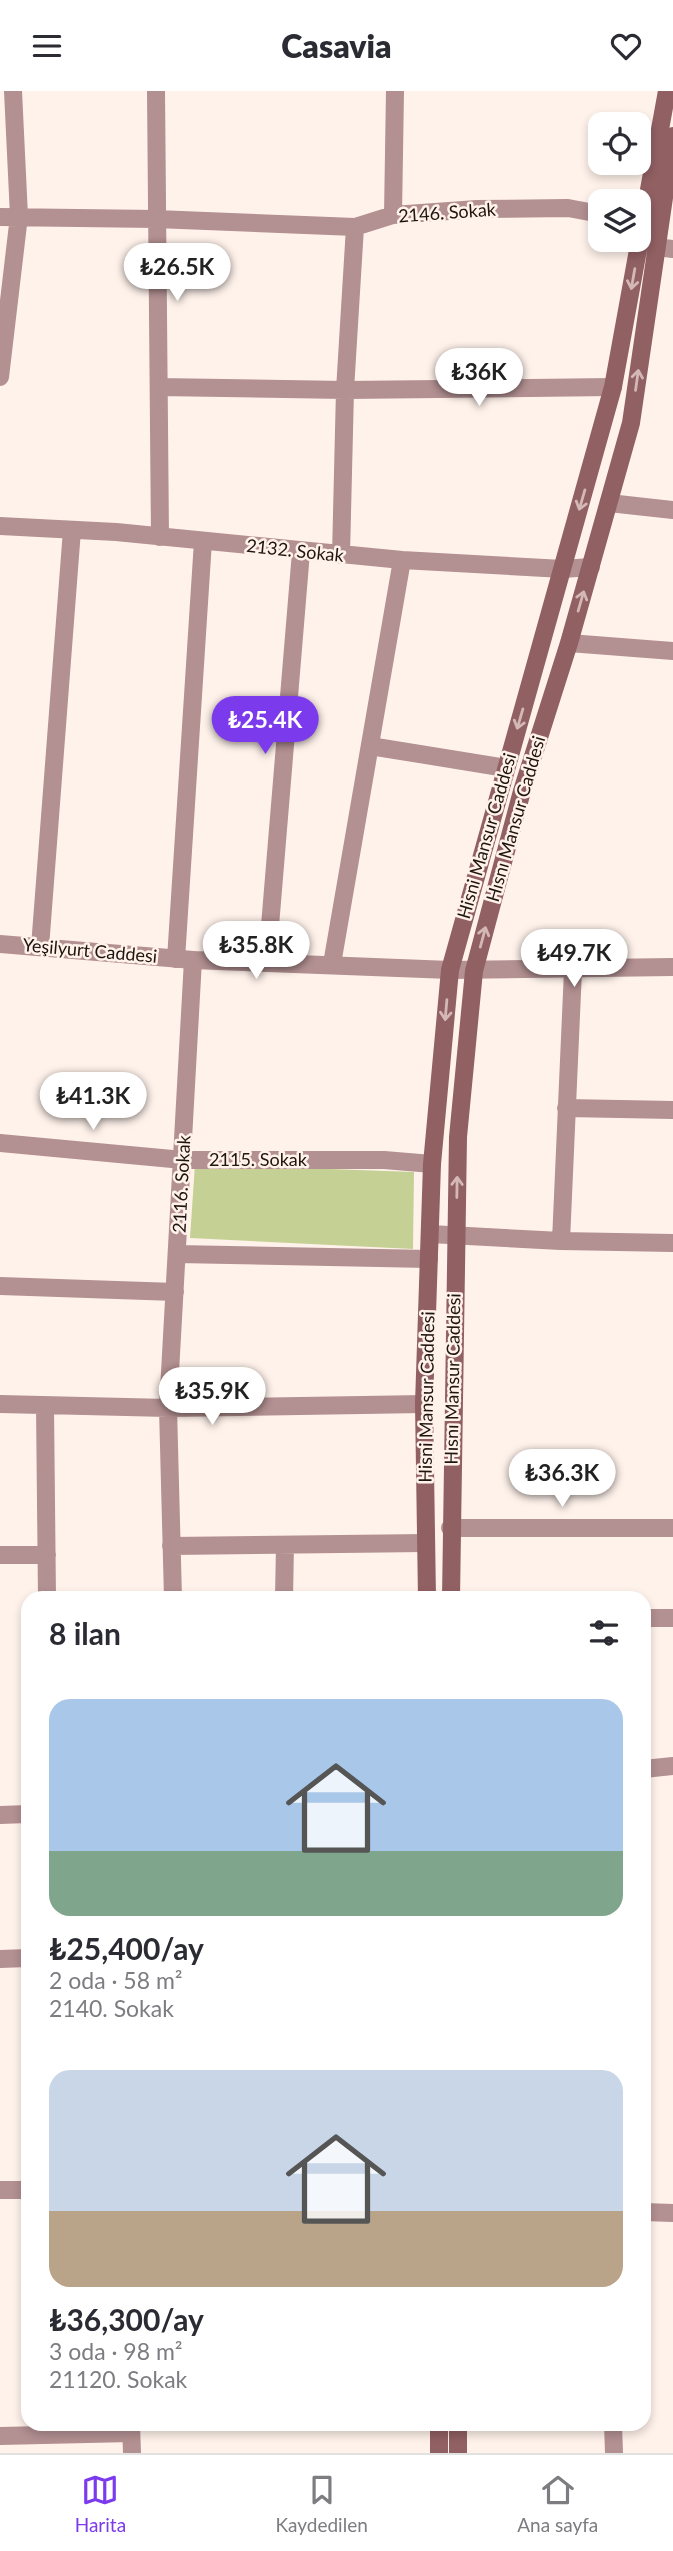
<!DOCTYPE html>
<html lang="tr">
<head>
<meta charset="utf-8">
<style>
  :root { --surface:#fff; --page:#f2f2f3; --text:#2b2b33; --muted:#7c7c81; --line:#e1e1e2; --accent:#7c3aed }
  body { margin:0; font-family:Lato,sans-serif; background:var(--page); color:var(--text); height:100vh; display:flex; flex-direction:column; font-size:26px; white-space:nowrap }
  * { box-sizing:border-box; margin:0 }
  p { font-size:23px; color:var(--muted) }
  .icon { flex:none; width:38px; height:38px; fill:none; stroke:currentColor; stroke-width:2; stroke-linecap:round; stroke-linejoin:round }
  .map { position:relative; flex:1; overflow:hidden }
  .drawer { position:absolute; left:21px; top:1500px; width:630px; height:840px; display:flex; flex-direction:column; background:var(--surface); border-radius:21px; box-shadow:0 4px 10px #0003 }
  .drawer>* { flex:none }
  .buttons { position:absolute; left:588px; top:21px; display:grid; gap:14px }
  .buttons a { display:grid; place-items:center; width:63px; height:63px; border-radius:14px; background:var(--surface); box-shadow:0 4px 10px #0003; font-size:35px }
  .price { position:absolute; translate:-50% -60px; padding:0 16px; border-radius:24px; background:#fff; color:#222; font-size:23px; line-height:46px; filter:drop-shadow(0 2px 4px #0008) }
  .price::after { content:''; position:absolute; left:50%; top:42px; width:21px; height:16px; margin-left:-10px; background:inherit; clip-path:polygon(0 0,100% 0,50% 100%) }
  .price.selected { background:var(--accent); color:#fff }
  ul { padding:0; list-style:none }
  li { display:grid; align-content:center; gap:14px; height:371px; padding:0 28px }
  li span { display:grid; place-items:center; height:217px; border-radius:21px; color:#555 }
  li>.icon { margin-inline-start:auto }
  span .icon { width:126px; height:126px; fill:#fffc; stroke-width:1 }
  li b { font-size:30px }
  h2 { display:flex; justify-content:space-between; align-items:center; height:84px; padding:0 28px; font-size:30px }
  header { display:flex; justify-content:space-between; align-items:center; height:91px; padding:0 28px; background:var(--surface); font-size:32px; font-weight:800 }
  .tabs { display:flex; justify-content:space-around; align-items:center; height:98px; border-top:2px solid var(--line); background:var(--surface); font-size:19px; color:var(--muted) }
  .tabs a { display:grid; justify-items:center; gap:4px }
  .tabs .selected { color:var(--accent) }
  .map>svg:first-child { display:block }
</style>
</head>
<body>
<header><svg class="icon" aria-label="menu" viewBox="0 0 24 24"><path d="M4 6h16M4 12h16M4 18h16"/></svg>Casavia<svg class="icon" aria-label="heart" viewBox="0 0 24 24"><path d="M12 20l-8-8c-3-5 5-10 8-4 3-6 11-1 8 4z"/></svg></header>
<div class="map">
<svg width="673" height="2362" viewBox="0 0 673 2362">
  <rect width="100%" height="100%" fill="#fff2eb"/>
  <!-- green -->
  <path fill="#c5d094" d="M195 1073 414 1081 413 1158 190 1147Z"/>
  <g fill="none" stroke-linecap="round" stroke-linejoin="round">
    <!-- minor -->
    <path stroke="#b39092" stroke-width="18" d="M156 0 160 446
      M393 124 395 0
      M0 126 156 128 355 136 393 124 477 118 568 117 600 123
      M656 156 673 158
      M0 286 19 125 13 0
      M159 296 345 299 613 296
      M609 412 673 419
      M0 435 116 441 402 469 563 478 591 476
      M341 464 345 299 355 136
      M569 552 673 560
      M370 655 506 677
      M40 856 72 439
      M176 868 203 450
      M267 871 301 461
      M332 873 402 469
      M566 1017 673 1019
      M0 1052 183 1069H384L432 1073
      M430 1143 561 1150 673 1152
      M561 1150 573 879
      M177 1163 429 1168
      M0 1195 175 1201
      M0 1313 168 1317 424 1313
      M45 1315 47 1507
      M450 1437H673
      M171 1455 426 1452
      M0 1464H47
      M173 1507 168 1317 193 869
      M284 1507 285 1454
      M644 1527H673
      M0 1868 28 1867
      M0 2099H28
      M644 2121 673 2122
      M131 2333 132 2362
      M613 2333 614 2362
      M0 2345 131 2342"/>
    <!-- tertiary -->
    <path stroke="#b39092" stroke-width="18" d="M0 853 193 869 450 879 673 876
      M644 1678 673 1675
      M0 1724 28 1723"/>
    <!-- secondary -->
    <path stroke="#916063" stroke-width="18" d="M427 1507 424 1313 432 1073 450 879 613 296 667 0
      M451 1507 458 1046 474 880 522 700 569 552 631 332 673 45
      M439 2333V2362
      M458 2333V2362"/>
  </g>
  <!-- one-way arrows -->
  <defs><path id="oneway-shaft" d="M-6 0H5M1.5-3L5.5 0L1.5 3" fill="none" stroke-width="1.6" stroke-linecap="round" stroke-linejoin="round" transform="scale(1.75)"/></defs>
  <g stroke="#d3b8b5">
    <use href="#oneway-shaft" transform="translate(633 188) rotate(100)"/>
    <use href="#oneway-shaft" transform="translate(637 289) rotate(-82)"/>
    <use href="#oneway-shaft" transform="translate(582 409) rotate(106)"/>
    <use href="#oneway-shaft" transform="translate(581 510) rotate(-74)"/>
    <use href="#oneway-shaft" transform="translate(520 628) rotate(106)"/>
    <use href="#oneway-shaft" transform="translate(483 846) rotate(-75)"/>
    <use href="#oneway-shaft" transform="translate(446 919) rotate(95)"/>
    <use href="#oneway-shaft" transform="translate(457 1096) rotate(-89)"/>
  </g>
  <g text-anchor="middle" stroke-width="5" stroke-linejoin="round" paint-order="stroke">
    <!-- street labels -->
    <g font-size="18" fill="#1f140f" stroke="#fff2eb">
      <text transform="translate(447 122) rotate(-4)" y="6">2146. Sokak</text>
      <text transform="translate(295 460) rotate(6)" y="6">2132. Sokak</text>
      <text transform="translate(516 728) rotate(-74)" y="6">Hısnı Mansur Caddesi</text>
      <text transform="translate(487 745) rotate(-74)" y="6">Hisni Mansur Caddesi</text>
      <text transform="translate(90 860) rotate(5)" y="6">Yeşilyurt Caddesi</text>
      <text x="258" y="1075">2115. Sokak</text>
      <text transform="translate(182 1093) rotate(-87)" y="6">2116. Sokak</text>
      <text transform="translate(453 1288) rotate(-89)" y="6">Hısnı Mansur Caddesi</text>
      <text transform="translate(427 1306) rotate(-89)" y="6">Hisni Mansur Caddesi</text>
    </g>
  </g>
</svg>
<div class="buttons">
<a><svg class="icon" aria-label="locate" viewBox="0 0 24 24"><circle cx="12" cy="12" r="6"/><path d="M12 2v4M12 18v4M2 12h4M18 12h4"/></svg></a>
<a><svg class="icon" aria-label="layers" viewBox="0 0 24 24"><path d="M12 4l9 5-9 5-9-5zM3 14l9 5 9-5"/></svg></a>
</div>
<b class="price" style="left:177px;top:212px">₺26.5K</b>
<b class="price" style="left:479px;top:317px">₺36K</b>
<b class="price selected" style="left:265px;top:665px">₺25.4K</b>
<b class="price" style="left:256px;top:890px">₺35.8K</b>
<b class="price" style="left:574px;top:898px">₺49.7K</b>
<b class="price" style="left:93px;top:1041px">₺41.3K</b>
<b class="price" style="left:212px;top:1336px">₺35.9K</b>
<b class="price" style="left:562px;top:1418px">₺36.3K</b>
<section class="drawer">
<h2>8 ilan<svg class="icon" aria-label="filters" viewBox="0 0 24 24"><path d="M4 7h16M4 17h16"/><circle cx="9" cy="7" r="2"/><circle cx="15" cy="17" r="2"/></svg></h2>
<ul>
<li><span style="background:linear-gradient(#a9c7e8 70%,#7fa58c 0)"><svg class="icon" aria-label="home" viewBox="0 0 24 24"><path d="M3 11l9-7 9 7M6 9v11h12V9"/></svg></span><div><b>₺25,400/ay</b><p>2 oda · 58 m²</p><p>2140. Sokak</p></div></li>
<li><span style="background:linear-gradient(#c9d6e8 65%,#b9a48a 0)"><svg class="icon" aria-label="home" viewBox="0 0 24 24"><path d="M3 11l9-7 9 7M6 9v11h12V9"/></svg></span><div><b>₺36,300/ay</b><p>3 oda · 98 m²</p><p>21120. Sokak</p></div></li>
</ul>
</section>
</div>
<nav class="tabs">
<a class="selected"><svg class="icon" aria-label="map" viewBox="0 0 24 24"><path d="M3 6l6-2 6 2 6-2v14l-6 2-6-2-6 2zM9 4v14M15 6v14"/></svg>Harita</a>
<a><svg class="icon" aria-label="saved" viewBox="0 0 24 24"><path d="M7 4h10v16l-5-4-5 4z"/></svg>Kaydedilen</a>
<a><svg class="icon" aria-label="home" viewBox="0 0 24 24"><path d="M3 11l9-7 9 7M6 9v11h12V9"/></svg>Ana sayfa</a>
</nav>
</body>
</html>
